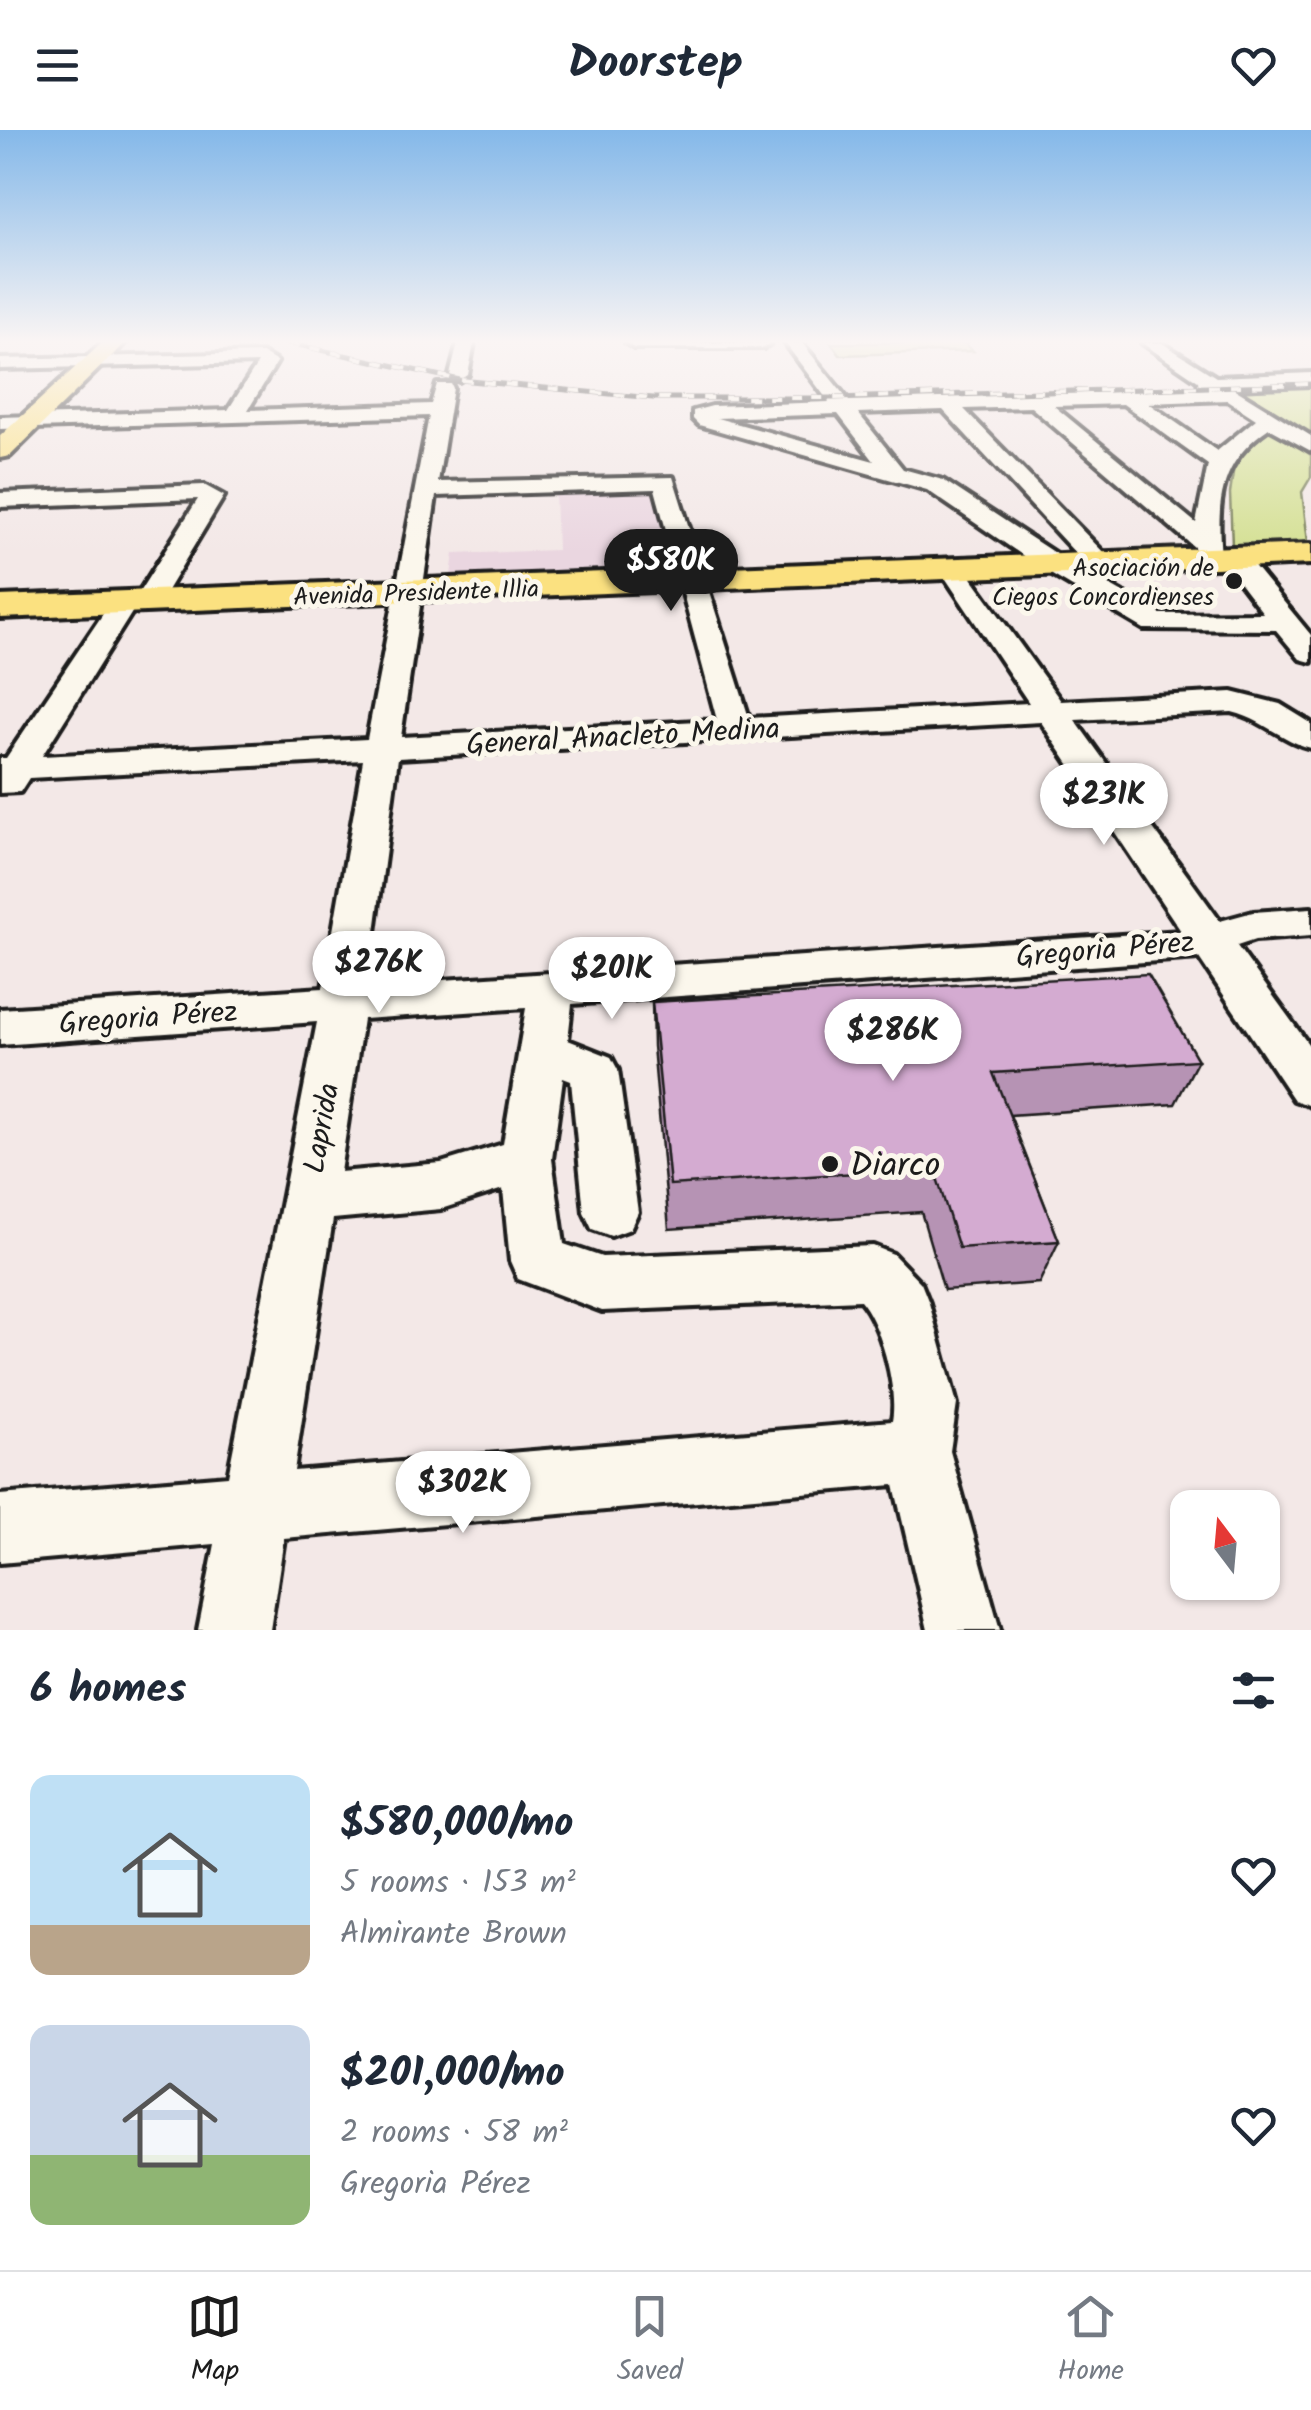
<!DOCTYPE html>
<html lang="en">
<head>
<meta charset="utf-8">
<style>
  :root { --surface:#fff; --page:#f2f2f3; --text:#1f2937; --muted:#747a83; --line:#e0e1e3; --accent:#1c1c1c }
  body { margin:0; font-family:Kalam,sans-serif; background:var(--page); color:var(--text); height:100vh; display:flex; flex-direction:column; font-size:38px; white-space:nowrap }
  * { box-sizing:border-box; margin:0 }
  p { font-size:32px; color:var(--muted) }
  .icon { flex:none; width:55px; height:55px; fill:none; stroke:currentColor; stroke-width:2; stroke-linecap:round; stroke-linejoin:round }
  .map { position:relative; height:1500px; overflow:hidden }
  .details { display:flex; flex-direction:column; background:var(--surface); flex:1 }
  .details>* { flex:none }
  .needle { width:65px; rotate:344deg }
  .fabs { position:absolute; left:1170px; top:1360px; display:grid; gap:20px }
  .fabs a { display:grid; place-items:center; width:110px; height:110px; border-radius:20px; background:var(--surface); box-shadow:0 2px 8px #0004; font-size:50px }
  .price { position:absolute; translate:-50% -85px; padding:0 22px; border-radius:35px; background:#fff; color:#222; font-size:32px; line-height:65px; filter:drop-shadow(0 2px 5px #0008) }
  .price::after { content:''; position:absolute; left:50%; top:60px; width:30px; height:22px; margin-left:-15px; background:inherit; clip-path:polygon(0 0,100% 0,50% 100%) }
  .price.on { background:var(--accent); color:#fff }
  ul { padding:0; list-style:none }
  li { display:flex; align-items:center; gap:30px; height:250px; padding:0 30px }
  li span { display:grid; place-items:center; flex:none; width:280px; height:200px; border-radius:20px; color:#555 }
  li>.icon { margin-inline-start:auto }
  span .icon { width:120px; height:120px; fill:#fffc; stroke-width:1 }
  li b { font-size:42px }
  h2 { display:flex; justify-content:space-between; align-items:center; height:120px; padding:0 30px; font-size:42px }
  header { display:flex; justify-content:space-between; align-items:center; height:130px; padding:0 30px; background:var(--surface); font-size:45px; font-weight:700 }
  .menu { display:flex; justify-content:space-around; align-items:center; height:140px; border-top:2px solid var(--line); background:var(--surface); font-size:28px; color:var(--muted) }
  .menu a { display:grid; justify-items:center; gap:5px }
  .menu .on { color:var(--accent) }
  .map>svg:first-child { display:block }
</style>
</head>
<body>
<header><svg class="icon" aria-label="menu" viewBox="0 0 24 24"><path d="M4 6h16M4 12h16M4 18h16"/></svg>Doorstep<svg class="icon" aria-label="heart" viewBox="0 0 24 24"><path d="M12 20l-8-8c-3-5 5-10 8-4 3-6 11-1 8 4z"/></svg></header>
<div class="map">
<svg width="1311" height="1500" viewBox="0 0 1311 1500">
  <rect width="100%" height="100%" fill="#f3e8e7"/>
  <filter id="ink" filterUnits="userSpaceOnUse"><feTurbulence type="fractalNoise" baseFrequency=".01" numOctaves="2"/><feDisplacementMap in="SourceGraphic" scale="20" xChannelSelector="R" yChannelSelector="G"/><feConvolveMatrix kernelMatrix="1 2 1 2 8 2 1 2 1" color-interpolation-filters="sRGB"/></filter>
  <g filter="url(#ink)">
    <!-- built -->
    <path fill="#ead6e0" d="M656 359 666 404 649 405 656 441 460 448 451 445 454 424 557 420 555 362Z"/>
    <!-- green -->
    <path fill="#d4e093" stroke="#787e58" stroke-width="2.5" d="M831 213H964L973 221 840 225Z
      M1311 256V309L1232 258Z
      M1260 301H1276L1311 325V347L1302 362 1308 412 1232 416 1230 363 1234 336Z"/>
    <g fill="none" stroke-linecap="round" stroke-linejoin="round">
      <!-- minor casing -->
      <g stroke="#1c1c1c" stroke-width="8">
        <path id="minor" d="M458 213H474L468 245 459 251 450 245Z
          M626 213H771L763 218H634Z
          M785 213H802L849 271 1210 259 1199 257 1198 251 1142 213H1162L1216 247 1311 243V255L1233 258 1311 306V321L1269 298C1221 331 1216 369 1221 426L1233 419 1242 421 1311 505V532L1300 529 1276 500 1144 499 1047 442 927 360 699 295 693 289V281L712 276 829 272ZM1227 270 1256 289 1217 321 1148 273ZM1123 274 1208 335 1196 393 1054 276ZM1031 277 1194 417 1199 434 1208 436 1221 428 1263 483 1160 484 1065 430 943 350 903 339 858 283 943 280 1091 440H1109L1113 434 1109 428 964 279ZM838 284 874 331 717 288Z
          M262 223 277 232 248 280 431 274 437 254H451L453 258 438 352 673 347 749 588 1029 573 940 440 953 432 962 434 1061 571 1232 562 1280 574 1311 593V618C1282 611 1262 589 1232 582L1075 590 1220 791 1253 782 1311 778V806L1255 810 1237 816 1311 918V976L1294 970 1199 828 572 874 568 910 611 927 618 940 638 1082 630 1099 611 1106 592 1099 584 1082 571 951 563 948 552 1029 564 1114 602 1127 873 1116 893 1124 921 1153 929 1173 957 1274 950 1321 1000 1500H928L894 1355 284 1408 270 1500H198L215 1414 0 1433V1365L228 1346 317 892 0 915V879L323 858 363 630 29 648 20 662 0 663V628H6L115 466 136 467 198 369 0 377V363L204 355 224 366 157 477 136 476 42 626 367 609 429 286 0 299V287L228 280 258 233 0 239V229ZM655 359 717 590 401 607 436 366ZM1041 592 1181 801 368 855 398 628ZM526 878 503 1014 441 1033 340 1042 363 889ZM503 1059 510 1131 518 1149 602 1181 860 1170C881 1194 898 1259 892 1291L294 1341 333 1089 441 1079Z"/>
      </g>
      <!-- major casing -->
      <g stroke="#1c1c1c" stroke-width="8">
        <path id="major" d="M102 213H125L10 326 0 328V306Z
          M1311 414V434L0 488V466Z"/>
      </g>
      <!-- minor -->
      <use href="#minor" fill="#fbf7ec" fill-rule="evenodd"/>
      <!-- major -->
      <use href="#major" fill="#fbe180" fill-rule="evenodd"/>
      <!-- rail casing -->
      <g stroke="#1c1c1c" stroke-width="5">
        <path id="rail" d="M289 213 460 250 653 268H833L1311 254"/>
      </g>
      <!-- rail -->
      <use href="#rail" stroke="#fbf7ec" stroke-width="4" stroke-dasharray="11" stroke-linecap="butt"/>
    </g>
    <!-- wall -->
    <path fill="#b693b4" stroke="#1c1c1c" stroke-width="2.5" d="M652 872 1198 930 1175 974 1010 985 1059 1111 1039 1153 944 1160 921 1082 669 1099 653 916Z"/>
    <!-- building -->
    <path fill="#d4abd1" stroke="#1c1c1c" stroke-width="2.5" d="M1148 844 1198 930 993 943 1059 1111 959 1118 934 1038 670 1055 652 872Z"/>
  </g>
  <!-- sky -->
  <linearGradient id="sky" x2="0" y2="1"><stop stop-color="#84b8e9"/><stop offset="0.5" stop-color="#faf5f4"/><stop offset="1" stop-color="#faf5f4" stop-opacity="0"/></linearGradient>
  <rect width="1311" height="423" fill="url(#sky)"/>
  <!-- markers -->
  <g fill="#1c1c1c" stroke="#fbf7ec" stroke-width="4">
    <circle cx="1234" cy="451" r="10"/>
    <circle cx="830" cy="1034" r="10"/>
  </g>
  <g text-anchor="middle" stroke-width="10" stroke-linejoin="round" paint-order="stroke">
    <!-- far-poi labels -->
    <g font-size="25" fill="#1c1c1c" stroke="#fbf7ec" text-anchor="end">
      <text x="1214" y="446">Asociación de<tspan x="1214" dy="29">Ciegos Concordienses</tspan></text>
    </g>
    <!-- far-street labels -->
    <g font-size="25" fill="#1c1c1c" stroke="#fbf7ec">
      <text transform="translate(416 462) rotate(-2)" y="9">Avenida Presidente Illia</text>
    </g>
    <!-- street labels -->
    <g font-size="30" fill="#1c1c1c" stroke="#fbf7ec">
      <text transform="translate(623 606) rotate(-3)" y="10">General Anacleto Medina</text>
      <text transform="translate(1105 819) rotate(-5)" y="10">Gregoria Pérez</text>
      <text transform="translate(148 887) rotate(-4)" y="10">Gregoria Pérez</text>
      <text transform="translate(321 998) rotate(-80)" y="10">Laprida</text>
    </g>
    <!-- near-poi labels -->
    <g font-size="35" fill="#1c1c1c" stroke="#fbf7ec" text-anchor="start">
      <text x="850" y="1046">Diarco</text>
    </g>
  </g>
</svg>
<div class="fabs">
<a><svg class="needle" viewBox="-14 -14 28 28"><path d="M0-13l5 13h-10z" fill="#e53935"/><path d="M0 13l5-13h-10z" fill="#747a83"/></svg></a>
</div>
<b class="price on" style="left:671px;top:484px">$580K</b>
<b class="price" style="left:1104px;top:718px">$231K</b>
<b class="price" style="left:379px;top:886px">$276K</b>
<b class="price" style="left:612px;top:892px">$201K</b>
<b class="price" style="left:893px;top:954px">$286K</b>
<b class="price" style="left:463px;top:1406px">$302K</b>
</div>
<section class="details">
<h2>6 homes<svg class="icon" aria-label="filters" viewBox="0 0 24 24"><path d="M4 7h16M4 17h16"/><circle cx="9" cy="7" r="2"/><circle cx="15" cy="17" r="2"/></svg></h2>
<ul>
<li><span style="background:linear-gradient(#bfe0f5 75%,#b9a48a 0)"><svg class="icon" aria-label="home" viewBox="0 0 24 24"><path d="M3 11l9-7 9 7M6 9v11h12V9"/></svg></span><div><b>$580,000/mo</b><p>5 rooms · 153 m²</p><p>Almirante Brown</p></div><svg class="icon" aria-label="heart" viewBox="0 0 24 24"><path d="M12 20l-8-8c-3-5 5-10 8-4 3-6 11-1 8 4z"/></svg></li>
<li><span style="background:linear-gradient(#c9d6e8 65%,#8fb573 0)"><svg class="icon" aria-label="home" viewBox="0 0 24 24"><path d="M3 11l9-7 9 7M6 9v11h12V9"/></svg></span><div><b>$201,000/mo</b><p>2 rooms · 58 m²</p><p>Gregoria Pérez</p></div><svg class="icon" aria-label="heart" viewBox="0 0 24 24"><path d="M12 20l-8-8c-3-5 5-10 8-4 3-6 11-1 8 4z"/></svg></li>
</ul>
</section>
<nav class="menu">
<a class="on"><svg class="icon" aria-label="map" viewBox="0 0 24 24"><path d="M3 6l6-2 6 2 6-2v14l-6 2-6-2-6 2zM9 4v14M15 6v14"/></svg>Map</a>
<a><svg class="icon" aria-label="saved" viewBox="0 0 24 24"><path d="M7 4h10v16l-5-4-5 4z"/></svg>Saved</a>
<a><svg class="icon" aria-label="home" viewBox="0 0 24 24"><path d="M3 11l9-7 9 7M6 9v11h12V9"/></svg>Home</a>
</nav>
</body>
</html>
